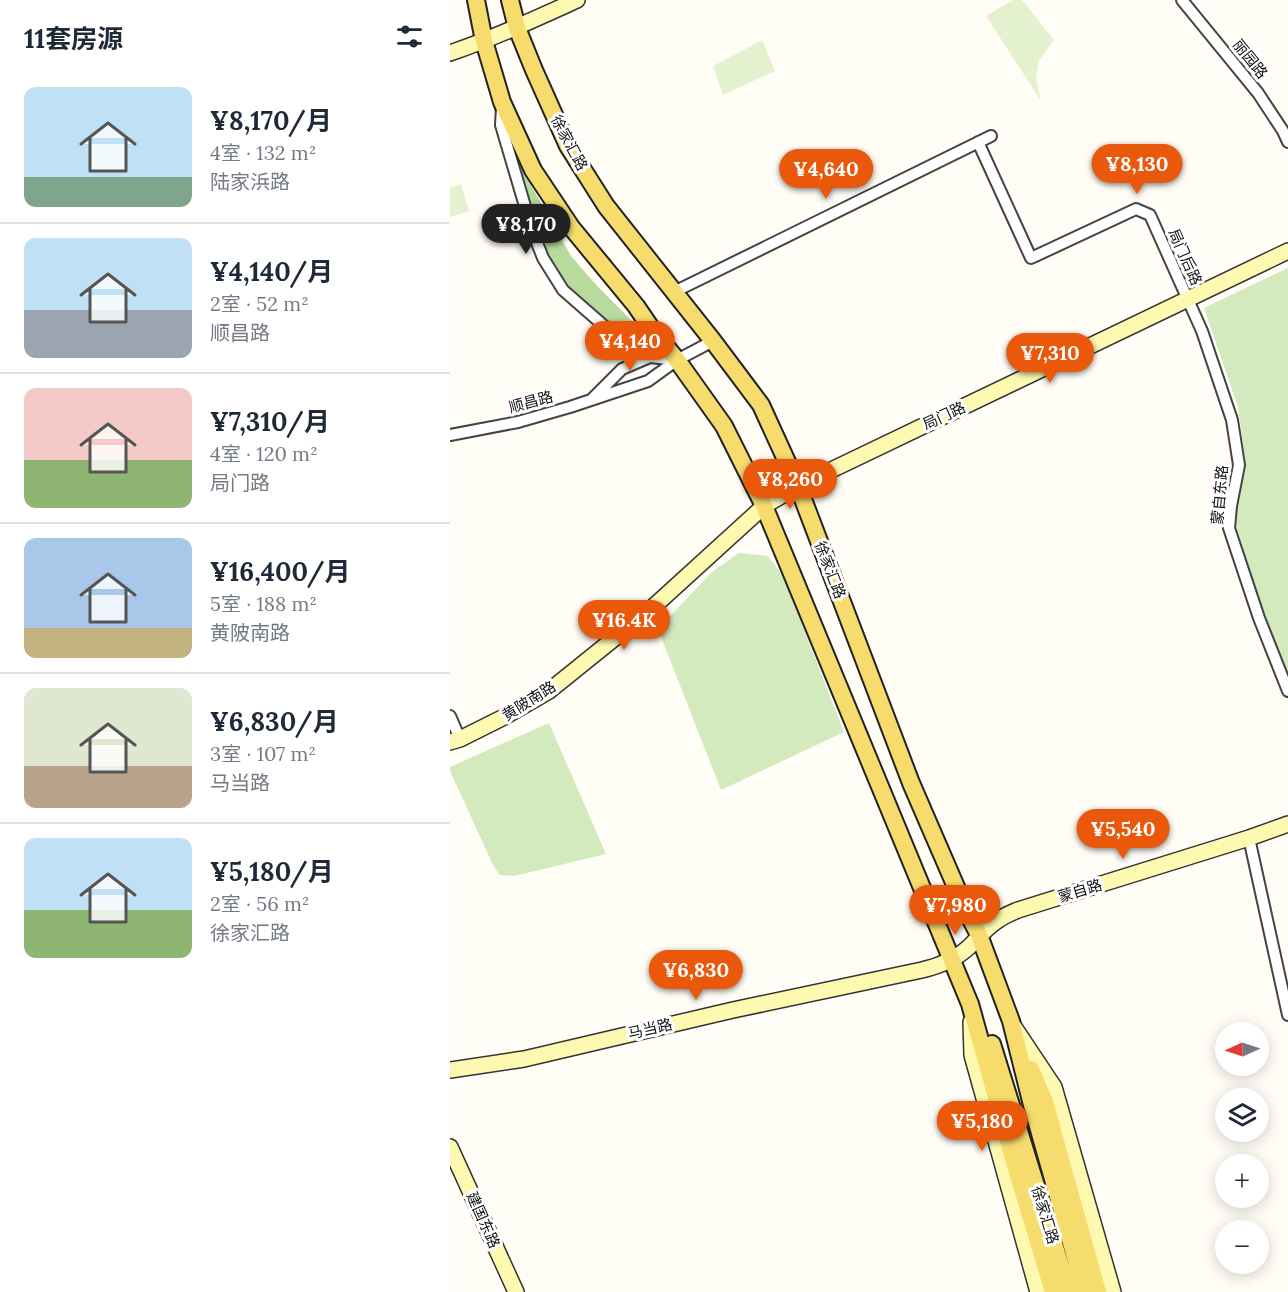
<!DOCTYPE html>
<html lang="zh">
<head>
<meta charset="utf-8">
<style>
  :root { --surface:#fff; --page:#f6f6f7; --text:#1f2937; --muted:#747a83; --line:#e0e1e3; --accent:#ea580c }
  body { margin:0; font-family:Lora,"Noto Sans SC",serif; background:var(--page); color:var(--text); height:100vh; display:flex; flex-direction:column; font-size:22px; white-space:nowrap }
  * { box-sizing:border-box; margin:0 }
  p { font-size:20px; color:var(--muted) }
  .icon { flex:none; width:33px; height:33px; fill:none; stroke:currentColor; stroke-width:2; stroke-linecap:round; stroke-linejoin:round }
  .map { position:relative; flex:1; overflow:hidden }
  .details { display:flex; flex-direction:column; background:var(--surface); width:450px }
  .details>* { flex:none }
  .needle { width:39px; rotate:267deg }
  .tools { position:absolute; left:765px; top:1022px; display:grid; gap:12px }
  .tools a { display:grid; place-items:center; width:54px; height:54px; border-radius:50%; background:var(--surface); box-shadow:0 3px 15px #0003; font-size:30px }
  .price { position:absolute; translate:-50% -51px; padding:0 14px; border-radius:21px; background:var(--accent); color:#fff; font-size:20px; line-height:39px; filter:drop-shadow(0 2px 3px #0008) }
  .price::after { content:''; position:absolute; left:50%; top:36px; width:18px; height:14px; margin-left:-9px; background:inherit; clip-path:polygon(0 0,100% 0,50% 100%) }
  .price.on { background:#222; color:#fff }
  ul { padding:0; list-style:none }
  li { display:flex; align-items:center; gap:18px; height:150px; padding:0 24px }
  li+li { border-top:2px solid var(--line) }
  li span { display:grid; place-items:center; flex:none; width:168px; height:120px; border-radius:12px; color:#555 }
  li>.icon { margin-inline-start:auto }
  span .icon { width:72px; height:72px; fill:#fffc; stroke-width:1 }
  li b { font-size:26px }
  h2 { display:flex; justify-content:space-between; align-items:center; height:72px; padding:0 24px; font-size:26px }
  main { display:flex; flex:1; min-height:0 }
  .map>svg:first-child { display:block }
</style>
</head>
<body>
<main>
<section class="details">
<h2>11套房源<svg class="icon" aria-label="filters" viewBox="0 0 24 24"><path d="M4 7h16M4 17h16"/><circle cx="9" cy="7" r="2"/><circle cx="15" cy="17" r="2"/></svg></h2>
<ul>
<li><span style="background:linear-gradient(#bfe0f5 75%,#7fa58c 0)"><svg class="icon" aria-label="home" viewBox="0 0 24 24"><path d="M3 11l9-7 9 7M6 9v11h12V9"/></svg></span><div><b>¥8,170/月</b><p>4室 · 132 m²</p><p>陆家浜路</p></div></li>
<li><span style="background:linear-gradient(#bfe0f5 60%,#9aa5b1 0)"><svg class="icon" aria-label="home" viewBox="0 0 24 24"><path d="M3 11l9-7 9 7M6 9v11h12V9"/></svg></span><div><b>¥4,140/月</b><p>2室 · 52 m²</p><p>顺昌路</p></div></li>
<li><span style="background:linear-gradient(#f6c9c9 60%,#8fb573 0)"><svg class="icon" aria-label="home" viewBox="0 0 24 24"><path d="M3 11l9-7 9 7M6 9v11h12V9"/></svg></span><div><b>¥7,310/月</b><p>4室 · 120 m²</p><p>局门路</p></div></li>
<li><span style="background:linear-gradient(#a9c7e8 75%,#c2b280 0)"><svg class="icon" aria-label="home" viewBox="0 0 24 24"><path d="M3 11l9-7 9 7M6 9v11h12V9"/></svg></span><div><b>¥16,400/月</b><p>5室 · 188 m²</p><p>黄陂南路</p></div></li>
<li><span style="background:linear-gradient(#dfe7d0 65%,#b9a48a 0)"><svg class="icon" aria-label="home" viewBox="0 0 24 24"><path d="M3 11l9-7 9 7M6 9v11h12V9"/></svg></span><div><b>¥6,830/月</b><p>3室 · 107 m²</p><p>马当路</p></div></li>
<li><span style="background:linear-gradient(#bfe0f5 60%,#8fb573 0)"><svg class="icon" aria-label="home" viewBox="0 0 24 24"><path d="M3 11l9-7 9 7M6 9v11h12V9"/></svg></span><div><b>¥5,180/月</b><p>2室 · 56 m²</p><p>徐家汇路</p></div></li>
</ul>
</section>
<div class="map">
<svg width="838" height="1292" viewBox="0 0 838 1292">
  <rect width="100%" height="100%" fill="#fffdf5"/>
  <!-- green -->
  <path fill="#d3eabe" d="M838 268V673L815 617 786 525V504L796 465 788 407 754 308Z
    M289 553 318 556 333 576 394 732 271 790 208 629 262 572Z
    M99 723 156 854 64 876 50 875 44 867 0 771V767Z"/>
  <!-- forest -->
  <path fill="#b6db9d" d="M67 166 73 171 121 256 148 287 186 325 183 334 161 325 118 288 97 256Z"/>
  <!-- pitch -->
  <path fill="#e4f1cf" d="M563 0H572L604 40 589 60 586 78 591 101 536 16Z
    M312 40 325 71 273 95 263 66Z
    M11 184 19 211 0 217V188Z"/>
  <g fill="none" stroke-linecap="round" stroke-linejoin="round">
    <!-- street casing -->
    <g stroke="#444" stroke-width="14">
      <path id="street" d="M732 0 808 93 833 131 838 142
        M52 106 51 125 82 230 93 258 113 290 193 360
        M528 142 581 258 686 209 700 215 752 331 782 420 789 465 781 506 779 528 809 618 838 691
        M224 292 541 136
        M143 398 172 369 200 357 227 360
        M0 435 68 422 120 407 198 381 227 360 263 341
        M0 716 10 739
        M799 838 838 1015"/>
    </g>
    <!-- secondary casing -->
    <g stroke="#333" stroke-width="18">
      <path id="secondary" d="M0 53C44 38 85 19 127 0
        M0 742 10 739 54 717 99 691 202 608 314 506 348 486 838 251
        M521 1022 522 1055 588 1292
        M564 1027 604 1087 663 1292
        M0 1070 74 1059 283 1010 472 970C489 966 506 959 519 947 528 938 536 928 547 921 553 916 561 913 568 910L799 838 838 824
        M0 1147 66 1292"/>
    </g>
    <!-- primary casing -->
    <g stroke="#222" stroke-width="20">
      <path id="primary" d="M26 0 34 41 52 102 83 170 121 227 186 306 201 328 227 360 274 426 314 506 520 1004 564 1162 603 1292
        M60 0 67 28 84 70 118 146 156 206 263 341 311 405 348 486 461 783 516 910 529 935 561 1021 582 1105 635 1292
        M542 1044 619 1292
        M581 1069 595 1102 648 1292"/>
    </g>
    <!-- street -->
    <use href="#street" stroke="#fff" stroke-width="10"/>
    <!-- secondary -->
    <use href="#secondary" stroke="#fef9b1" stroke-width="15"/>
    <!-- primary -->
    <use href="#primary" stroke="#f6db6d" stroke-width="16"/>
  </g>
  <g text-anchor="middle" stroke-width="6" stroke-linejoin="round" paint-order="stroke">
    <!-- street labels -->
    <g font-size="15" fill="#111" stroke="#fff">
      <text transform="translate(800 59) rotate(51)" y="5">丽园路</text>
      <text transform="translate(119 143) rotate(62)" y="5">徐家汇路</text>
      <text transform="translate(735 257) rotate(66)" y="5">局门后路</text>
      <text transform="translate(81 402) rotate(-15)" y="5">顺昌路</text>
      <text transform="translate(494 416) rotate(-25)" y="5">局门路</text>
      <text transform="translate(770 495) rotate(-85)" y="5">蒙自东路</text>
      <text transform="translate(380 570) rotate(69)" y="5">徐家汇路</text>
      <text transform="translate(79 701) rotate(-32)" y="5">黄陂南路</text>
      <text transform="translate(630 891) rotate(-17)" y="5">蒙自路</text>
      <text transform="translate(200 1029) rotate(-13)" y="5">马当路</text>
      <text transform="translate(595 1215) rotate(73)" y="5">徐家汇路</text>
      <text transform="translate(33 1220) rotate(66)" y="5">建国东路</text>
    </g>
  </g>
</svg>
<div class="tools">
<a><svg class="needle" viewBox="-14 -14 28 28"><path d="M0-13l5 13h-10z" fill="#e53935"/><path d="M0 13l5-13h-10z" fill="#747a83"/></svg></a>
<a><svg class="icon" aria-label="layers" viewBox="0 0 24 24"><path d="M12 4l9 5-9 5-9-5zM3 14l9 5 9-5"/></svg></a>
<a>+</a>
<a>−</a>
</div>
<b class="price" style="left:687px;top:195px">¥8,130</b>
<b class="price" style="left:376px;top:200px">¥4,640</b>
<b class="price on" style="left:76px;top:255px">¥8,170</b>
<b class="price" style="left:180px;top:372px">¥4,140</b>
<b class="price" style="left:600px;top:384px">¥7,310</b>
<b class="price" style="left:340px;top:510px">¥8,260</b>
<b class="price" style="left:174px;top:651px">¥16.4K</b>
<b class="price" style="left:673px;top:860px">¥5,540</b>
<b class="price" style="left:505px;top:936px">¥7,980</b>
<b class="price" style="left:246px;top:1001px">¥6,830</b>
<b class="price" style="left:532px;top:1152px">¥5,180</b>
</div>
</main>
</body>
</html>
